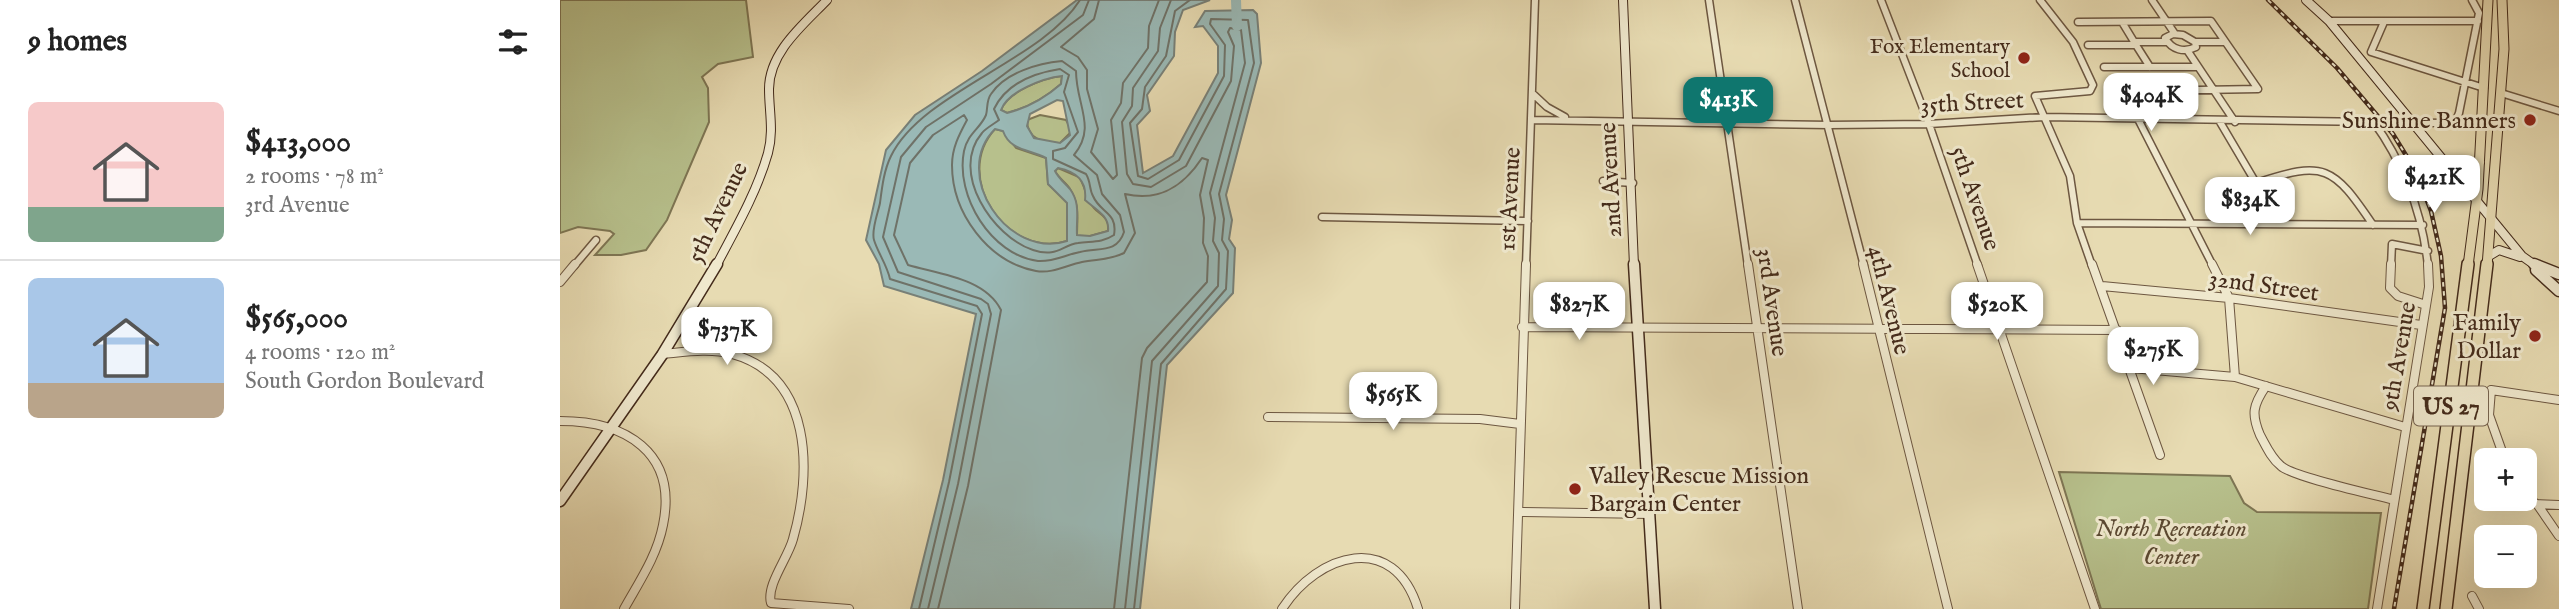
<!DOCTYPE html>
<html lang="en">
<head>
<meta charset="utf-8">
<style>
  :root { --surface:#fff; --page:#f6f6f6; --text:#222; --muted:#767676; --line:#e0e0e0; --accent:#0f766e }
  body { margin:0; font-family:"IM FELL English",serif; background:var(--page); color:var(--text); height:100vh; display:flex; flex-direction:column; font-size:26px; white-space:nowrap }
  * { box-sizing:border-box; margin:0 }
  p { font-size:23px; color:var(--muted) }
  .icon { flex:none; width:38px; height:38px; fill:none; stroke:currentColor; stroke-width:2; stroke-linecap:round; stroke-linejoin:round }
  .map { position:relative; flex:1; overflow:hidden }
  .side { display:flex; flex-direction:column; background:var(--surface); width:560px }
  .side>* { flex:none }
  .controls { position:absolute; left:1914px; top:448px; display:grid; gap:14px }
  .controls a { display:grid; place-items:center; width:63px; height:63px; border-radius:10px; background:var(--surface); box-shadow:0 7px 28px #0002; font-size:35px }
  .price { position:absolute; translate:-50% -60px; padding:0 16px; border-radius:14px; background:#fff; color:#222; font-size:23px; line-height:46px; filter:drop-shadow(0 2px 4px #0008) }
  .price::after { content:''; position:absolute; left:50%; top:42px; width:21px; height:16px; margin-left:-10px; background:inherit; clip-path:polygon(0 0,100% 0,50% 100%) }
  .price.on { background:var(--accent); color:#fff }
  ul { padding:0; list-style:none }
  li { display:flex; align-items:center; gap:21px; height:175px; padding:0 28px }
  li+li { border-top:2px solid var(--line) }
  li span { display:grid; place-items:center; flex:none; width:196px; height:140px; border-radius:10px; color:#555 }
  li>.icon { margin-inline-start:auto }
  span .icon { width:84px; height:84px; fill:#fffc; stroke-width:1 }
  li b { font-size:30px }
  h2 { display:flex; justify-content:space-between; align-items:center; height:84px; padding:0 28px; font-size:30px }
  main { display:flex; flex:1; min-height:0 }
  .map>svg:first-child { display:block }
</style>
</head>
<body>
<main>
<section class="side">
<h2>9 homes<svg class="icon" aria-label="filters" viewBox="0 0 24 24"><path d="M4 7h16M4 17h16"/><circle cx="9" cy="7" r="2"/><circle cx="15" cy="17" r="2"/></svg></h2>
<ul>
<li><span style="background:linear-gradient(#f6c9c9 75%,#7fa58c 0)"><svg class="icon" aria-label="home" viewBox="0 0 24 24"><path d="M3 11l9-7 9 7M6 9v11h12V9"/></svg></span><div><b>$413,000</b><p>2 rooms · 78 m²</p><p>3rd Avenue</p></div></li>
<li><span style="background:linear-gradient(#a9c7e8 75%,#b9a48a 0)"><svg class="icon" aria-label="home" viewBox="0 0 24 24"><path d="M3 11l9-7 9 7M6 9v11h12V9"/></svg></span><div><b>$565,000</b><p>4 rooms · 120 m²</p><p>South Gordon Boulevard</p></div></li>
</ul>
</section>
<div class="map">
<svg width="1999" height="609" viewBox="0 0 1999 609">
  <rect width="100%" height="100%" fill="#e7dbb2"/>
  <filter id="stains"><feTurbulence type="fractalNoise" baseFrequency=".00286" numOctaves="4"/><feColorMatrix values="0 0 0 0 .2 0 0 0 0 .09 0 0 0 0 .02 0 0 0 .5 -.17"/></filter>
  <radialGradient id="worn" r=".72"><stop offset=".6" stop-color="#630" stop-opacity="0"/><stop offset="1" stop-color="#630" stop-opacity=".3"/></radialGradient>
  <!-- green -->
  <path fill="#b7c08c" stroke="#7e7654" stroke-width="2" d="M0 0H186L193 57 158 64 142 77 148 88 149 122 107 220 86 250 61 255H35L54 234 50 231 18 227 0 233Z
    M502 76 501 84C485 98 467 108 447 113L441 110C448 91 484 78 502 76Z
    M480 115 506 120 512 131 500 143C484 143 467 140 467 120Z
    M435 129 443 131 456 148 486 158 488 184 507 202V241C448 260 391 177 435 129Z
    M498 168 519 177C525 186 527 200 534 208 541 216 550 217 548 231L530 236H517C517 218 520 205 510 189 506 182 499 179 495 171Z
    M1499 472 1670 476 1684 503 1697 512 1821 513 1808 609H1541Z"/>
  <!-- water -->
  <path fill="#9ab9b6" stroke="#788078" stroke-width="2" fill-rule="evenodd" d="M517 0H650L623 10 615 32 614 56 587 95 590 111 577 125 583 173 613 156 658 73V46L643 26 635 27 645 11 693 10 697 14 701 63 666 195 672 220 669 239 675 248 673 293 607 365 580 609H351L383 480 416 314 324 286 319 264 306 240 326 150 355 115 422 71ZM502 76 501 84C485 98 467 108 447 113L441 110C448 91 484 78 502 76ZM497 100 503 101 510 135 500 143 474 138 467 126 470 114ZM435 129 443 131C450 151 469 149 486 158L488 184 507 203V241C448 260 390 174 435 129ZM498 168C517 172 527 181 525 200 535 209 550 216 548 231L530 236 517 235C516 218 521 204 510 189 505 183 499 179 495 171Z"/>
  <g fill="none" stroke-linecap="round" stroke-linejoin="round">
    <!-- shore -->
    <path stroke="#6f7268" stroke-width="2" d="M539 0 534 19 501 47 518 57 527 70V89L538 129 531 152 553 179 557 175 551 120 561 103 563 83 588 48 589 26 599 0
      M502 61 516 71C516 105 537 127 514 155L537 175 542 194 560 215 564 232C557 254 538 247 520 252 505 255 493 262 478 261 431 255 395 196 404 151 408 133 420 129 426 115 428 108 426 101 431 94 445 73 478 63 502 61Z
      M500 69 509 75 504 92 518 132 505 148 493 151V159L526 174C531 182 529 189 533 196 540 213 558 212 554 235 542 243 531 241 518 243 502 245 497 258 473 250 433 237 389 172 422 133 426 128 434 124 439 120L434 109C446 84 474 73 500 69Z
      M359 609 389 482 422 314 417 306 330 279C327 265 318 253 314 240 311 230 318 213 320 203 322 187 324 170 331 156 362 92 482 61 520 0
      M368 609 398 484 431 314 428 304 421 299 338 272 323 237 341 157 366 127 431 84 523 15 529 0
      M378 609 408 486 441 310C425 278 379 274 348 265L334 235 350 163 373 135 404 115 407 120C399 135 392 148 392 165 392 213 428 262 476 271 492 274 507 265 522 262 537 259 551 260 564 253L575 233 565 194C599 202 623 187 642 158L648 160 640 195 644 218 643 243 648 256 647 282 587 348 582 358 554 609
      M565 609 592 361 658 286 659 253 653 241 655 218 650 193 685 63 681 30 670 28 668 32 674 46 671 81 626 166 591 187 573 184 567 174 562 122 572 106 573 88 598 51 600 28 611 0
      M574 609 601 364 666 289 668 251 662 240 664 219 659 194 694 63 688 20 651 19 650 24 665 45 664 76 619 160 588 179 578 176 570 123 582 109 585 87 606 56 615 11 630 0"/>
    <!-- river -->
    <path stroke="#9ab9b6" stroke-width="10" d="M676 0 677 26"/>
    <!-- street-far1 casing -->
    <g stroke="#6d5741" stroke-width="9">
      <path id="street-far1" d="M1149 0 1188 266
        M1235 0 1304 266
        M1321 0 1369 124 1418 266
        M1480 0 1513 42 1533 85 1530 91 1475 96 1510 176 1517 223 1532 266
        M1592 0 1615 34
        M1769 21H1918
        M1518 22 1651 21 1698 89 1579 91 1574 93C1577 104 1585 105 1595 104L1588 91
        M1824 22 1811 52 1924 88
        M1613 34 1623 35 1635 42 1636 47C1624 53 1612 50 1605 38Z
        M1575 42H1606
        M1635 42H1665
        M1528 45H1576L1562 22
        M1576 45 1590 67
        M1627 50 1675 122
        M1544 67H1638
        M972 93 987 107 1005 117
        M1941 93 1999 111
        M1578 119 1653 266
        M972 120 1269 125 1369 124 1484 117 1883 123 1896 120 1899 113 1919 13 1912 0
        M1813 121C1845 165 1862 212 1868 266
        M1660 122 1696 183 1686 202 1685 223
        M1043 181 1073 183
        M1696 183C1765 160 1773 166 1813 225
        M762 217 968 221
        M1517 223 1863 225
        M14 266 36 240
        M966 266 975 0
        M1831 266 1832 244 1868 251"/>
    </g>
    <!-- street casing -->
    <g stroke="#6d5741" stroke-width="10">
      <path id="street" d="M1188 264 1238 609
        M1303 264 1388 609
        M1417 264 1535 609
        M1532 264 1600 455
        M1652 264 1669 298 1675 377
        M1831 264 1830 288 1838 296 1866 305
        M0 282 15 264
        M1542 286 1669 298 1861 325
        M962 327 1557 330
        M103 354C125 352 150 348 172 354 253 376 252 473 233 539 228 558 206 585 211 603L289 609
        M1571 368 1675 377 1845 427
        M1706 386C1693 405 1691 414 1700 435 1706 446 1711 458 1721 466 1733 477 1812 494 1834 500
        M708 417 920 419 960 424
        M0 421C65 421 118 452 103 525 97 556 79 582 64 609
        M1945 460 1929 415 1931 390 1999 400
        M1965 498 1977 504 1999 536
        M1977 504 1999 505
        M959 512 1090 514
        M1912 596 1919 609
        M722 609C758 553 834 530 858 609
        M955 609 966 264
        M1817 609 1869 287 1868 264"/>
    </g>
    <!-- secondary-far1 casing -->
    <g stroke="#442b1b" stroke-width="10">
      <path id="secondary-far1" d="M1063 0 1074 266
        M1746 0 1769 21 1962 256 1976 266
        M1883 160 1900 167H1917L1920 162
        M1929 256 1939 250 1960 257
        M156 266C175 230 197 192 208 153 214 131 209 111 209 89 209 52 244 24 267 0"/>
    </g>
    <!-- secondary casing -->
    <g stroke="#442b1b" stroke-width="13">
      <path id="secondary" d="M1074 264 1095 609
        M1974 264 1999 274
        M1976 270 1999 291
        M0 501 102 355 157 264"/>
    </g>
    <!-- primary-far1 casing -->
    <g stroke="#442b1b" stroke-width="11">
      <path id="primary-far1" d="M1908 266 1918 189 1928 0
        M1927 266 1944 49 1942 0"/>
    </g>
    <!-- primary casing -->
    <g stroke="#442b1b" stroke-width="14">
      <path id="primary" d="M1863 609 1908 264
        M1886 609 1927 264"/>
    </g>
    <!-- street-far1 -->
    <use href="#street-far1" stroke="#efe8cd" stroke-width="6"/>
    <!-- street -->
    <use href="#street" stroke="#efe8cd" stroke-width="8"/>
    <!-- secondary-far1 -->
    <use href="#secondary-far1" stroke="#efe8cd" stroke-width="8"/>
    <!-- secondary -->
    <use href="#secondary" stroke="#efe8cd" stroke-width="10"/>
    <!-- primary-far1 -->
    <use href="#primary-far1" stroke="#e7dbb2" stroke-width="9"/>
    <!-- primary -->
    <use href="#primary" stroke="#e7dbb2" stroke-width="11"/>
    <!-- rail casing -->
    <g stroke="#442b1b" stroke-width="4.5">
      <path id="rail" d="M1708 0 1777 68 1833 134 1855 170 1871 211 1881 256 1885 308 1834 609"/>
    </g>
    <!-- rail -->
    <use href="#rail" stroke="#efe8cd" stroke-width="2" stroke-dasharray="4.5" stroke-linecap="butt"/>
  </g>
  <!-- markers -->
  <g fill="#8f2418" stroke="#efe8cd" stroke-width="2.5">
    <circle cx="1464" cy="58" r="7"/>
    <circle cx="1970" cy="120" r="7"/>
    <circle cx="1975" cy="336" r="7"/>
    <circle cx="1015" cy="489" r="7"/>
  </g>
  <g text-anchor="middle" stroke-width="6" stroke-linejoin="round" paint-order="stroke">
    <!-- far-poi labels -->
    <g font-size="21" fill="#442b1b" stroke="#efe8cd" text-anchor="end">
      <text x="1450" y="53">Fox Elementary<tspan x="1450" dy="24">School</tspan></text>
    </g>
    <!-- shield labels -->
    <rect fill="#efe8cd" stroke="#776450" stroke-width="2" x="1854" y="386.5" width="74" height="39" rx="5"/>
    <g font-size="23" font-weight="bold" fill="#442b1b">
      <text x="1891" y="414">US 27</text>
    </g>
    <!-- street labels -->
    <g font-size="24" fill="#442b1b" stroke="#efe8cd">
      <text transform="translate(1412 102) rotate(-3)" y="8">35th Street</text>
      <text transform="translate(1050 180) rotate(-93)" y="8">2nd Avenue</text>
      <text transform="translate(1416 198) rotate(71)" y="8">5th Avenue</text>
      <text transform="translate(949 199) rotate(-87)" y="8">1st Avenue</text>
      <text transform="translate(157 212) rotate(-64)" y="8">5th Avenue</text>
      <text transform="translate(1704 285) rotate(8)" y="8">32nd Street</text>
      <text transform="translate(1330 300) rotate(76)" y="8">4th Avenue</text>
      <text transform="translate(1213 302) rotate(82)" y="8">3rd Avenue</text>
      <text transform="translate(1838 356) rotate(-80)" y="8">9th Avenue</text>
    </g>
    <!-- poi labels -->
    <g font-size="24" fill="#442b1b" stroke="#efe8cd" text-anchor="end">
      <text x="1956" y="128">Sunshine Banners</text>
      <text x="1961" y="330">Family<tspan x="1961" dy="28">Dollar</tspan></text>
      <text x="1029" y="483" text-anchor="start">Valley Rescue Mission<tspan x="1029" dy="28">Bargain Center</tspan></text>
    </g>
    <!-- park labels -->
    <g font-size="24" font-style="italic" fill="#5b4932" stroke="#efe8cd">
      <text x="1611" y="536">North Recreation<tspan x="1611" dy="28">Center</tspan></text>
    </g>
  </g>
  <rect width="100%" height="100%" filter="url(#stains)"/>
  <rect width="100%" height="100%" fill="url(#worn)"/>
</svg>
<div class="controls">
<a>+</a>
<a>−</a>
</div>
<b class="price" style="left:1591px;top:133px">$404K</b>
<b class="price on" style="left:1168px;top:137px">$413K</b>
<b class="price" style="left:1874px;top:215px">$421K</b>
<b class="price" style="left:1690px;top:237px">$834K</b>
<b class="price" style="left:1019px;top:342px">$827K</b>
<b class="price" style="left:1437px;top:342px">$520K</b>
<b class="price" style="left:167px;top:367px">$737K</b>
<b class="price" style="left:1593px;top:387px">$275K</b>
<b class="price" style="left:833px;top:432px">$565K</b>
</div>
</main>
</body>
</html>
